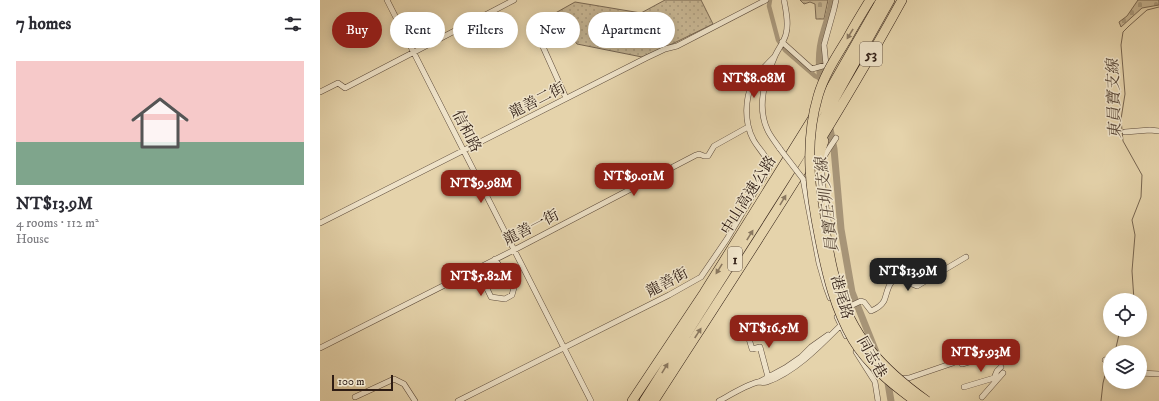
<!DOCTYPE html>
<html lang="en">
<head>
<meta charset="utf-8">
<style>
  :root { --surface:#fff; --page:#f2f2f3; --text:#2b2b33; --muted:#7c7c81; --accent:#8f2418 }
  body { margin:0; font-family:"IM FELL DW Pica","Noto Serif TC",serif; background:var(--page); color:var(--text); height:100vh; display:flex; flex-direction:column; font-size:15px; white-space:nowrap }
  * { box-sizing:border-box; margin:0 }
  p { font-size:13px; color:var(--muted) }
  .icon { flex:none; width:22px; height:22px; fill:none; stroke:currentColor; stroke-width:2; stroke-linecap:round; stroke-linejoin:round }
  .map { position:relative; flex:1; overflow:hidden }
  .details { display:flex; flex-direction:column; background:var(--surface); width:320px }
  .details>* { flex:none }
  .banner { position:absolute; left:12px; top:12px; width:380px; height:36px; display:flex; gap:8px }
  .buttons { position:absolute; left:783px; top:293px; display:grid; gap:8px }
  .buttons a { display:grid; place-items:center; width:44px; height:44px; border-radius:50%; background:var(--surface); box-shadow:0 2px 10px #0003; font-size:20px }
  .scale { position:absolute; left:12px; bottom:10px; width:61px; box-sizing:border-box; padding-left:4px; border:2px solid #2f1d14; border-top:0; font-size:11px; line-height:14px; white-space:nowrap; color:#2f1d14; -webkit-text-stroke:3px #eee2c8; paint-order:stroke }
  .price { position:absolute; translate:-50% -34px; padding:0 9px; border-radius:8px; background:var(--accent); color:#fff; font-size:13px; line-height:26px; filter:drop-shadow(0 1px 2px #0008) }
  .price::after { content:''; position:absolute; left:50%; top:24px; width:12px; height:9px; margin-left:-6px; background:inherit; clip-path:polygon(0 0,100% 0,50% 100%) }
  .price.active { background:#222; color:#fff }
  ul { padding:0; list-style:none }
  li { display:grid; align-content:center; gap:8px; height:212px; padding:0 16px }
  li span { display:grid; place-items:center; height:124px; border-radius:0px; color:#555 }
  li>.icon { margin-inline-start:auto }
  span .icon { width:72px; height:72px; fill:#fffc; stroke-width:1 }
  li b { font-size:17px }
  h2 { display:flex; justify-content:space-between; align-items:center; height:48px; padding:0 16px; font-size:17px }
  .tag { padding:0 14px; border-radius:18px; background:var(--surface); box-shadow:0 2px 10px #0003; font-size:14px; line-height:36px }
  .tag.active { background:var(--accent); color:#fff }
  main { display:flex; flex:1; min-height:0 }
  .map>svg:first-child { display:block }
</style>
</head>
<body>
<main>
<section class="details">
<h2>7 homes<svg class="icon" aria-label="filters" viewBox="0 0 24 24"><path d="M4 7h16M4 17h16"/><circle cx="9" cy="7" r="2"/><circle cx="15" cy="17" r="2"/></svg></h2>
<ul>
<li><span style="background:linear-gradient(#f6c9c9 65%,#7fa58c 0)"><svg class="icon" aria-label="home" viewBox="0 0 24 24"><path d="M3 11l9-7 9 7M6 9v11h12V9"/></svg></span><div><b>NT$13.9M</b><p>4 rooms · 112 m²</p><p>House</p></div></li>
</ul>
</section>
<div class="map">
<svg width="839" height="401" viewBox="0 0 839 401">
  <defs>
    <pattern id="cemetery-stones" width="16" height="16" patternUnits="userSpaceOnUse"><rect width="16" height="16" fill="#c6b491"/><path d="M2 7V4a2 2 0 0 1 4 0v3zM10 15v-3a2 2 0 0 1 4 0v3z" fill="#aa9a7c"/></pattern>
    <pattern id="park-dots" width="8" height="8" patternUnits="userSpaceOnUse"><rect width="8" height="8" fill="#c6b491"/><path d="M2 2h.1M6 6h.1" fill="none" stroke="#aa9a7c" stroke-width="1.8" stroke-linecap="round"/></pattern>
  </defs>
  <rect width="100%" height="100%" fill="#e5d3ab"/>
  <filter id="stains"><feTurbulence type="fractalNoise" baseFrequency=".005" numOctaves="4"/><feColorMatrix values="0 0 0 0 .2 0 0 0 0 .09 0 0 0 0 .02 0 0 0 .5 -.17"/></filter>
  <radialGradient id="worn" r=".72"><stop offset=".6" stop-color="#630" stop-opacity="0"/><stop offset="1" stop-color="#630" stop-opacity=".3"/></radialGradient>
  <!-- cemetery -->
  <path fill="url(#cemetery-stones)" stroke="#7a6852" d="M480 0H508L504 19H496L495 4 490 2 484 4Z
    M818 0H839V5L822 8 801 27 799 22 807 16Z"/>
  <!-- park -->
  <path fill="url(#park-dots)" stroke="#7a6852" d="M345 0H381L393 24 352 44 322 57 257 44 246 28 238 31 230 16 255 2 321 13Z"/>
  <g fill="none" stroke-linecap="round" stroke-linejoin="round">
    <!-- stream -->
    <path stroke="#776550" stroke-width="1" d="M814 300 812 271 815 235 812 220 821 197 822 175 803 141 801 119 805 94 801 45 803 32 809 26 827 10 839 7
      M795 352 800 330
      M781 401 783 383 788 364"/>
    <!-- canal -->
    <path stroke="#a79578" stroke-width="4.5" d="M450 0 449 6 458 40 465 50 495 76 501 79"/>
    <!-- river -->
    <path stroke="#a79578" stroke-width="7" d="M502 84C498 67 499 47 504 31 507 20 511 11 512 0
      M509 124 514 149 521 229 532 292 558 357
      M567 377 571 401"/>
    <!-- street casing -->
    <g stroke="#5c4a3a" stroke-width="6">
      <path id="street" d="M67 0 271 401
        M219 38 246 98
        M462 42 492 69 506 65 504 45 514 9 516 0
        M0 92 18 83 25 88 194 0
        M805 132 830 130 839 131
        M460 149C456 143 451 137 448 131 436 107 445 79 455 56 458 49 464 42 466 34 469 23 466 11 464 0
        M483 179 499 263 506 287 510 298
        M0 223 326 58 345 49 357 46 446 0
        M509 226C507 209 498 172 504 157 507 151 512 144 516 138
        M157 268 171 297 185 299 192 295 195 284C189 272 180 270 175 259
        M524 309 541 301 544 302 551 311C556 309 561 306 564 301 567 295 568 278 579 279 584 280 592 284 597 286L646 257
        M517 317 526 336
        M427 332 432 349 440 347 448 377
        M0 348 194 250 376 155 379 154 384 156H388L394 146 428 127
        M536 352 555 382 558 401
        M785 360 790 363
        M642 364 677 354
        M820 373 839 374
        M578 379 589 378 633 363
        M439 382 465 368 481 357 491 347 508 335
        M644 387 674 378 677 371 681 367
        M35 397 74 379 84 384 95 401
        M662 397 683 373
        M138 401 349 295 381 277 407 239 449 168C449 157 438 149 433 139 424 122 425 98 433 82 436 76 450 61 455 56
        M399 401C410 395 426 385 438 382 441 382 444 383 447 382 475 372 500 346 520 326"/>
    </g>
    <!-- highway casing -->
    <g stroke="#2f1d14" stroke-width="10">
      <path id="highway" d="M504 222C498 194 493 168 504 141
        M312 401 384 293 501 105 561 0
        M324 401 505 116 570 0
        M334 401C419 269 506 138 582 0"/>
    </g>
    <!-- street -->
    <use href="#street" stroke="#eee2c8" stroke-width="5"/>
    <!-- highway -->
    <use href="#highway" stroke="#e5d3ab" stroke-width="9"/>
    <!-- street-bridge casing -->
    <g stroke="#5c4a3a" stroke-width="6" stroke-linecap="butt">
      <path id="street-bridge" d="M460 149 483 179"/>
    </g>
    <!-- highway-bridge casing -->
    <g stroke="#2f1d14" stroke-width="10" stroke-linecap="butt">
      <path id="highway-bridge" d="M550 0C542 13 534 26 527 39 516 57 504 75 498 96 484 143 490 192 500 240 507 275 515 309 533 340 548 365 572 384 595 401
        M504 222C507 241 510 262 516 282 531 336 562 369 607 401"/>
    </g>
    <!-- street-bridge -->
    <use href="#street-bridge" stroke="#eee2c8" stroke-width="5"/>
    <!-- highway-bridge -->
    <use href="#highway-bridge" stroke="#e5d3ab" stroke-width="9"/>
  </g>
  <!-- one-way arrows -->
  <defs><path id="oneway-solid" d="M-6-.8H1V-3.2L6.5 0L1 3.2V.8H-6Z"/></defs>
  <g fill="#8a7860">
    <use href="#oneway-solid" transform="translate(530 34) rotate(121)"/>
    <use href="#oneway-solid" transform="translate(463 200) rotate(-59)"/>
    <use href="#oneway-solid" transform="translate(430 235) rotate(-58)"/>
    <use href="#oneway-solid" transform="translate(399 269) rotate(122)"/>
    <use href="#oneway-solid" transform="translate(378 333) rotate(-57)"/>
    <use href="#oneway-solid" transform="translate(345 368) rotate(-58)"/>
  </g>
  <g text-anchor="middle" stroke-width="3" stroke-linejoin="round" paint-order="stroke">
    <!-- shield labels -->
    <g fill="#eee2c8" stroke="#68584a" stroke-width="1">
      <rect x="540" y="42" width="22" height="24" rx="3"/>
      <rect x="408" y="247" width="14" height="24" rx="3"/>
    </g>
    <g font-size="14" font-weight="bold" fill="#2f1d14">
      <text x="551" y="59">53</text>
      <text x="415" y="264">1</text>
    </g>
    <!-- street labels -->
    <g font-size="15" fill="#2f1d14" stroke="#eee2c8">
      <text transform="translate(217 100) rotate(-27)" y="5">龍善二街</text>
      <text transform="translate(147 131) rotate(63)" y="5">信和路</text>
      <text transform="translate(428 195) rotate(-58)" y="5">中山高速公路</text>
      <text transform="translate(211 227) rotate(-27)" y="5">龍善一街</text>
      <text transform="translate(347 282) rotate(-28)" y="5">龍善街</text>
      <text transform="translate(522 297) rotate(74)" y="5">港尾路</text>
      <text transform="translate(552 357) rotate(61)" y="5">同志巷</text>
    </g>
    <!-- water labels -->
    <g font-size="16" font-style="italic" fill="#594737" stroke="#eee2c8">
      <text transform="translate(793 99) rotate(-92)" y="6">東員寶支線</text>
      <text transform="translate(506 205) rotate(-97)" y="6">員寶庄圳支線</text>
    </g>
  </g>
  <rect width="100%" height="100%" filter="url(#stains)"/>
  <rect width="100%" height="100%" fill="url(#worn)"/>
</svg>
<div class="buttons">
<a><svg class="icon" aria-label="locate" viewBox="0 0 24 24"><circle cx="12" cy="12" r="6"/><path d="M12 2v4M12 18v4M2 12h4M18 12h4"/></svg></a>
<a><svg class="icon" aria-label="layers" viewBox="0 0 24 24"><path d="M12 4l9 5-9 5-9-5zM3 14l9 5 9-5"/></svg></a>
</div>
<div class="scale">100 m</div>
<b class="price" style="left:434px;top:99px">NT$8.08M</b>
<b class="price" style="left:314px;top:197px">NT$9.01M</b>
<b class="price" style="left:161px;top:204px">NT$9.98M</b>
<b class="price active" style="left:588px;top:292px">NT$13.9M</b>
<b class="price" style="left:161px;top:297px">NT$5.82M</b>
<b class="price" style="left:449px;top:349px">NT$16.5M</b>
<b class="price" style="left:661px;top:373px">NT$5.93M</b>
<div class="banner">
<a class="tag active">Buy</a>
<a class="tag">Rent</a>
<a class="tag">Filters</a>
<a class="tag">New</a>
<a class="tag">Apartment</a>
</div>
</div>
</main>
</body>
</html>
